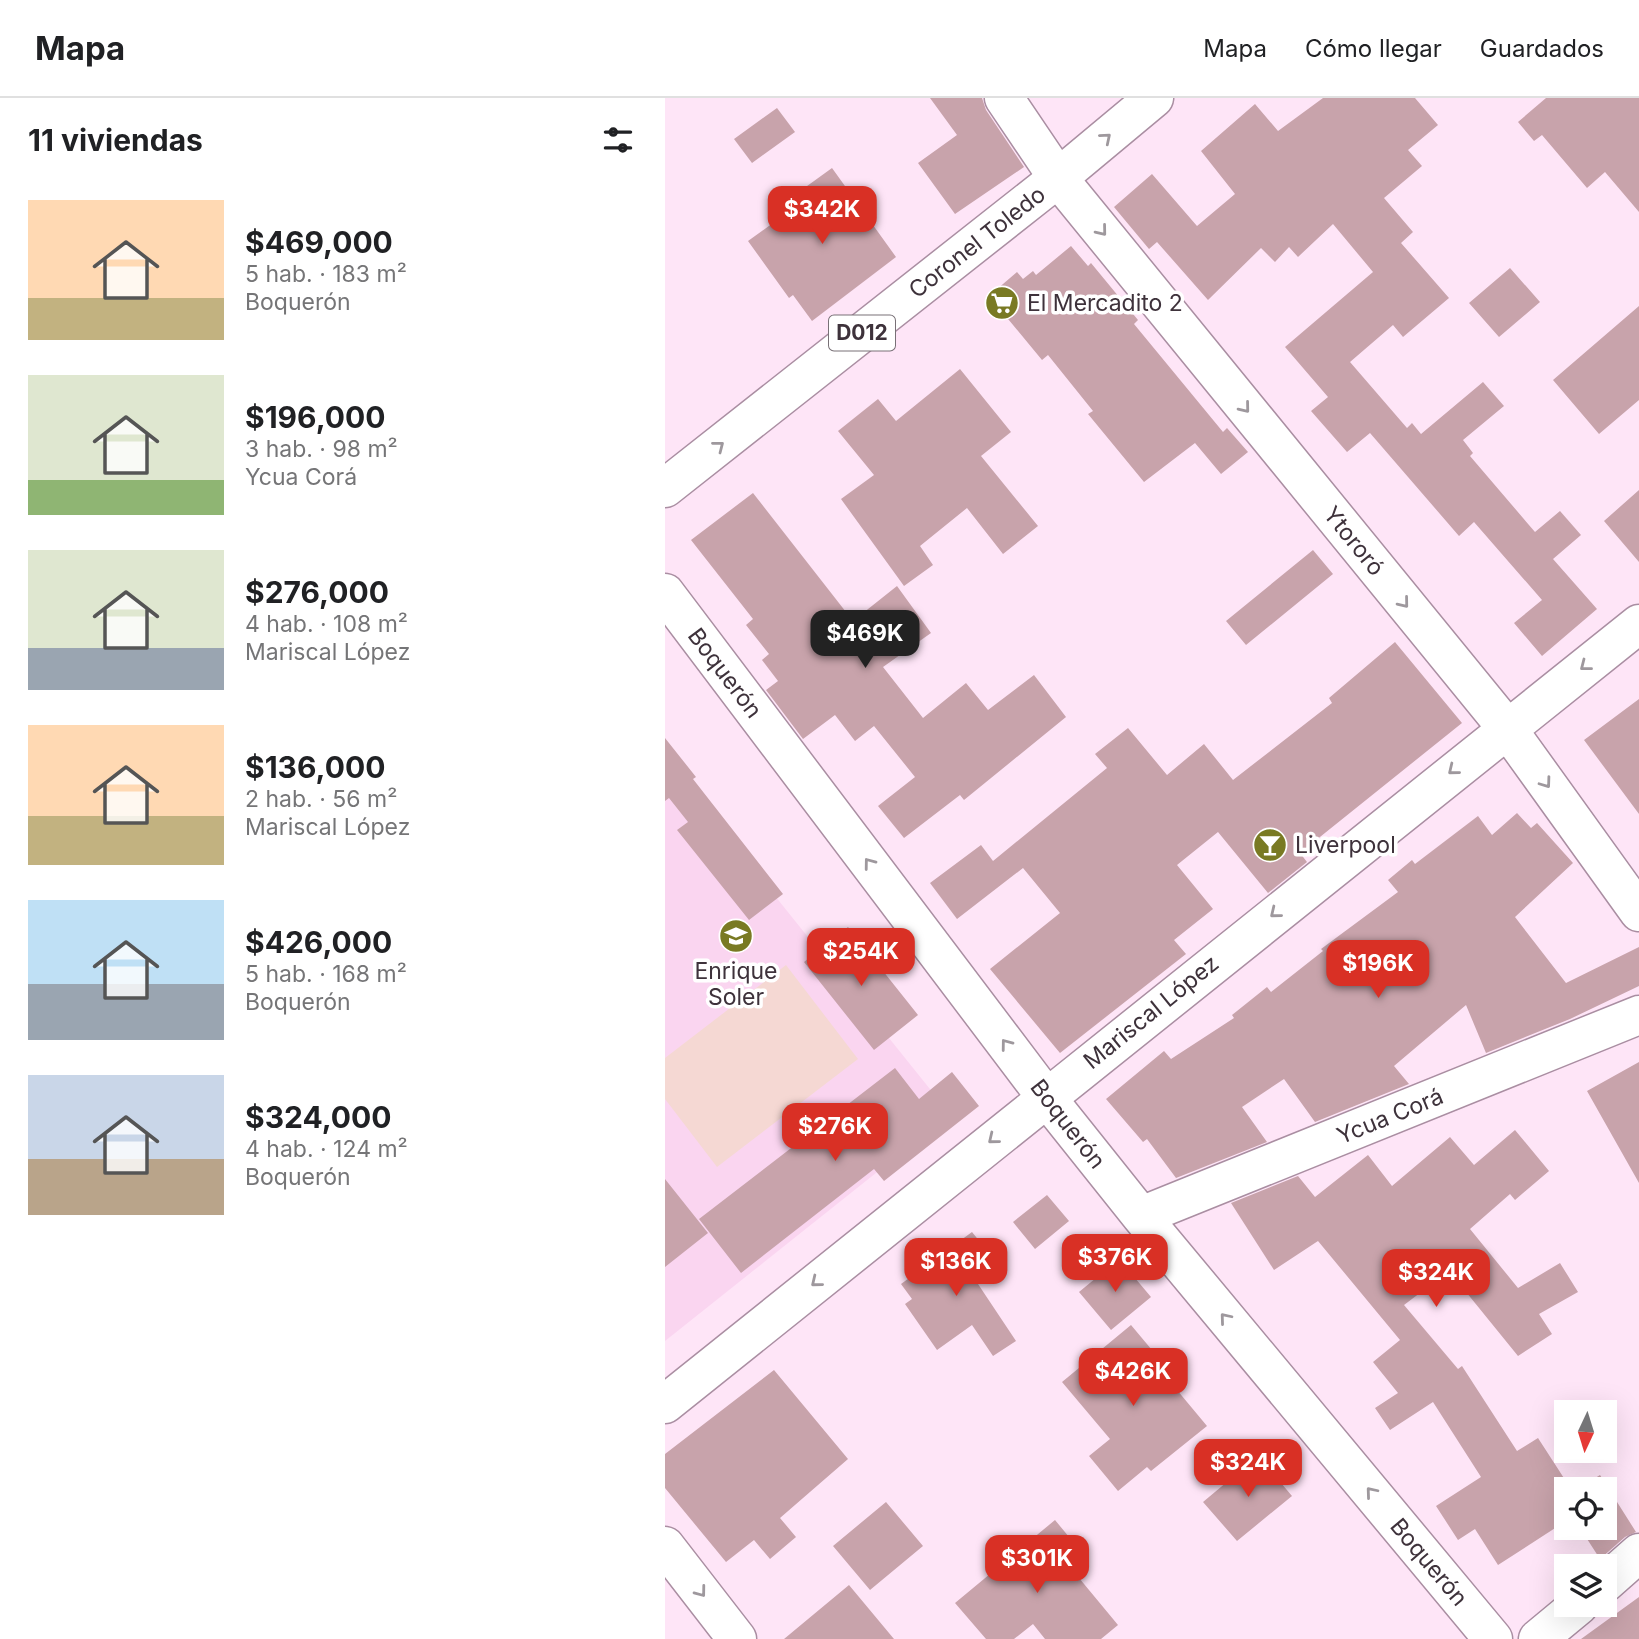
<!DOCTYPE html>
<html lang="es">
<head>
<meta charset="utf-8">
<style>
  :root { --surface:#fff; --page:#f6f6f6; --text:#202124; --muted:#757577; --line:#e0e0e0; --accent:#d93025 }
  body { margin:0; font-family:Inter,sans-serif; background:var(--page); color:var(--text); height:100vh; display:flex; flex-direction:column; font-size:26px; white-space:nowrap }
  * { box-sizing:border-box; margin:0 }
  p { font-size:23px; color:var(--muted) }
  .icon { flex:none; width:38px; height:38px; fill:none; stroke:currentColor; stroke-width:2; stroke-linecap:round; stroke-linejoin:round }
  .map { position:relative; flex:1; overflow:hidden }
  .details { display:flex; flex-direction:column; background:var(--surface); width:665px }
  .details>* { flex:none }
  .needle { width:46px; rotate:184deg }
  .tools { position:absolute; left:889px; top:1302px; display:grid; gap:14px }
  .tools a { display:grid; place-items:center; width:63px; height:63px; border-radius:0px; background:var(--surface); box-shadow:0 7px 28px #0002; font-size:35px }
  .price { position:absolute; translate:-50% -60px; padding:0 16px; border-radius:14px; background:var(--accent); color:#fff; font-size:23px; line-height:46px; filter:drop-shadow(0 2px 4px #0008) }
  .price::after { content:''; position:absolute; left:50%; top:42px; width:21px; height:16px; margin-left:-10px; background:inherit; clip-path:polygon(0 0,100% 0,50% 100%) }
  .price.current { background:#222; color:#fff }
  ul { padding:0; list-style:none }
  li { display:flex; align-items:center; gap:21px; height:175px; padding:0 28px }
  li span { display:grid; place-items:center; flex:none; width:196px; height:140px; border-radius:0px; color:#555 }
  li>.icon { margin-inline-start:auto }
  span .icon { width:84px; height:84px; fill:#fffc; stroke-width:1 }
  li b { font-size:30px }
  h2 { display:flex; justify-content:space-between; align-items:center; height:84px; padding:0 28px; font-size:30px }
  header { display:flex; align-items:center; gap:42px; box-sizing:border-box; height:98px; padding:0 35px; background:var(--surface); border-bottom:2px solid var(--line) }
  header strong { font-size:33px }
  nav { display:flex; gap:38px; margin-inline-start:auto; font-size:24px }
  main { display:flex; flex:1; min-height:0 }
  .map>svg:first-child { display:block }
</style>
</head>
<body>
<header>
<strong>Mapa</strong>
<nav><a>Mapa</a><a>Cómo llegar</a><a>Guardados</a></nav>
</header>
<main>
<section class="details">
<h2>11 viviendas<svg class="icon" aria-label="filters" viewBox="0 0 24 24"><path d="M4 7h16M4 17h16"/><circle cx="9" cy="7" r="2"/><circle cx="15" cy="17" r="2"/></svg></h2>
<ul>
<li><span style="background:linear-gradient(#ffd9b3 70%,#c2b280 0)"><svg class="icon" aria-label="home" viewBox="0 0 24 24"><path d="M3 11l9-7 9 7M6 9v11h12V9"/></svg></span><div><b>$469,000</b><p>5 hab. · 183 m²</p><p>Boquerón</p></div></li>
<li><span style="background:linear-gradient(#dfe7d0 75%,#8fb573 0)"><svg class="icon" aria-label="home" viewBox="0 0 24 24"><path d="M3 11l9-7 9 7M6 9v11h12V9"/></svg></span><div><b>$196,000</b><p>3 hab. · 98 m²</p><p>Ycua Corá</p></div></li>
<li><span style="background:linear-gradient(#dfe7d0 70%,#9aa5b1 0)"><svg class="icon" aria-label="home" viewBox="0 0 24 24"><path d="M3 11l9-7 9 7M6 9v11h12V9"/></svg></span><div><b>$276,000</b><p>4 hab. · 108 m²</p><p>Mariscal López</p></div></li>
<li><span style="background:linear-gradient(#ffd9b3 65%,#c2b280 0)"><svg class="icon" aria-label="home" viewBox="0 0 24 24"><path d="M3 11l9-7 9 7M6 9v11h12V9"/></svg></span><div><b>$136,000</b><p>2 hab. · 56 m²</p><p>Mariscal López</p></div></li>
<li><span style="background:linear-gradient(#bfe0f5 60%,#9aa5b1 0)"><svg class="icon" aria-label="home" viewBox="0 0 24 24"><path d="M3 11l9-7 9 7M6 9v11h12V9"/></svg></span><div><b>$426,000</b><p>5 hab. · 168 m²</p><p>Boquerón</p></div></li>
<li><span style="background:linear-gradient(#c9d6e8 60%,#b9a48a 0)"><svg class="icon" aria-label="home" viewBox="0 0 24 24"><path d="M3 11l9-7 9 7M6 9v11h12V9"/></svg></span><div><b>$324,000</b><p>4 hab. · 124 m²</p><p>Boquerón</p></div></li>
</ul>
</section>
<div class="map">
<svg width="974" height="1541" viewBox="0 0 974 1541">
  <rect width="100%" height="100%" fill="#fee5f7"/>
  <!-- built -->
  <path fill="#fad5f0" d="M0 661 285 1016 0 1243Z"/>
  <!-- green -->
  <path fill="#f5d8d3" d="M121 867 193 961 52 1069 0 1001V960Z"/>
  <!-- building -->
  <path fill="#c8a3ab" d="M265 0H317L321 12 359 69 290 116 253 65 292 37Z
    M658 0H750L773 27 743 52 757 68 719 100 748 134 736 145 784 200 738 239 728 227 685 264 742 330 747 325 756 336 818 284 839 308 798 342 808 355 805 358 870 434 895 413 916 437 888 461 932 511 877 558 849 525 877 502 809 424 794 438 705 335 682 354 646 313 663 299 620 249 708 174 668 126 633 159 624 149 610 164 596 150 543 202 492 144 484 151 449 109 487 76 532 128 570 96 536 53 590 6 613 33Z
    M881 0H974V114L940 74 922 90 877 37 869 43 853 24Z
    M112 10 130 34 87 65 69 41Z
    M167 70 231 159 147 223 128 197 124 200 83 143 137 104 131 96Z
    M406 148 423 168 426 165 473 222 469 226 558 334 562 330 583 354 556 376 530 345 479 384 423 316 428 313 383 257 377 262 324 198 352 174 358 181 368 173 371 177Z
    M845 170 875 204 834 239 804 205Z
    M974 208V302L934 336 888 282Z
    M295 271 346 334 316 358 373 428 338 456 302 410 255 448 268 467 239 488 176 401 209 377 173 333 213 301 231 323Z
    M974 392V464L939 423Z
    M88 395 188 523 232 488 266 535 218 569 258 620 301 585 323 612 369 577 401 619 299 702 295 697 239 740 213 708 250 679 209 628 190 643 170 617 138 641 101 592 113 583 97 562 104 556 81 527 88 521 26 442Z
    M648 452 668 476 581 547 561 523Z
    M730 544 797 625 635 755 642 764 603 795 553 734 512 767 548 811 509 842 521 856 395 955 325 871 395 815 358 770 292 821 265 785 316 747 328 763 442 670 430 656 463 630 502 677 539 646 568 682 667 605 664 600Z
    M974 601V716L919 642Z
    M0 640 31 679 28 681 118 796 84 822 12 732 23 724 4 700 0 703Z
    M852 715 866 730 872 725 908 765 850 819 901 885 974 849V888L905 921 821 955 801 907 729 968 744 986 650 1024 619 981 577 1009 602 1044 511 1080 482 1041 478 1044 441 1001 499 953 506 961 569 920 567 917 602 889 606 894 658 853 656 851 733 794 723 782 747 762 750 766 813 718 827 737Z
    M183 829 253 917 209 952 139 864Z
    M974 964V1085L922 993Z
    M230 970 254 1001 287 974 314 1008 219 1083 209 1071 76 1175 34 1121Z
    M850 1032 884 1073 850 1102 845 1096 805 1131 853 1190 895 1165 913 1194 874 1216 887 1236 853 1258 784 1173 739 1207 793 1271 797 1268 852 1353 873 1340 906 1391H901V1423L833 1467 810 1431 793 1442 771 1408 816 1379 768 1304 725 1332 710 1310 733 1295 708 1264 735 1242 653 1143 609 1172 566 1105 633 1078 650 1099 703 1057 727 1088 785 1039 809 1067Z
    M0 1081 43 1135 0 1169Z
    M382 1097 404 1123 370 1151 348 1124Z
    M307 1134 328 1160 307 1177 351 1243 328 1258 307 1227 272 1252 240 1206 247 1201 236 1186Z
    M454 1161 486 1199 446 1232 414 1194Z
    M466 1227 497 1264 492 1268 542 1328 486 1373 482 1369 453 1393 424 1358 445 1341 397 1284Z
    M109 1272 183 1361 115 1420 131 1439 105 1461 89 1442 61 1464 0 1390V1356Z
    M593 1358 627 1398 572 1443 538 1404Z
    M935 1377 971 1434 960 1439 935 1461 915 1430H940V1391H913Z
    M221 1404 258 1448 205 1492 168 1448Z
    M390 1422 409 1445 395 1457 453 1527 436 1541H380L368 1526 349 1541H321L290 1505Z
    M184 1487 229 1541H119Z
    M974 1499V1541H916Z"/>
  <g fill="none" stroke-linecap="round" stroke-linejoin="round">
    <!-- minor casing -->
    <g stroke="#aa8ea2" stroke-width="41">
      <path id="minor" d="M339 0 393 80 841 629 974 814
        M0 495 381 999 476 1118 828 1541
        M476 1118 974 917
        M0 1306 974 526
        M0 1448 72 1541
        M940 1485 974 1455
        M873 1541 914 1507"/>
    </g>
    <!-- major casing -->
    <g stroke="#aa8ea2" stroke-width="41">
      <path id="major" d="M0 390 393 80 489 0"/>
    </g>
    <!-- minor -->
    <use href="#minor" stroke="#fff" stroke-width="38"/>
    <!-- major -->
    <use href="#major" stroke="#fff" stroke-width="38"/>
  </g>
  <!-- one-way arrows -->
  <defs><path id="oneway-chevron" d="M-2-3.5L2.5 0L-2 3.5" fill="none" stroke-width="1.6" stroke-linecap="round" stroke-linejoin="round" transform="scale(1.75)"/></defs>
  <g stroke="#9e989d">
    <use href="#oneway-chevron" transform="translate(441 40) rotate(-40)"/>
    <use href="#oneway-chevron" transform="translate(437 133) rotate(51)"/>
    <use href="#oneway-chevron" transform="translate(580 310) rotate(51)"/>
    <use href="#oneway-chevron" transform="translate(54 348) rotate(-38)"/>
    <use href="#oneway-chevron" transform="translate(739 505) rotate(51)"/>
    <use href="#oneway-chevron" transform="translate(920 568) rotate(142)"/>
    <use href="#oneway-chevron" transform="translate(788 672) rotate(141)"/>
    <use href="#oneway-chevron" transform="translate(881 685) rotate(54)"/>
    <use href="#oneway-chevron" transform="translate(204 765) rotate(-127)"/>
    <use href="#oneway-chevron" transform="translate(610 815) rotate(141)"/>
    <use href="#oneway-chevron" transform="translate(341 946) rotate(-127)"/>
    <use href="#oneway-chevron" transform="translate(328 1041) rotate(141)"/>
    <use href="#oneway-chevron" transform="translate(151 1184) rotate(141)"/>
    <use href="#oneway-chevron" transform="translate(560 1220) rotate(-130)"/>
    <use href="#oneway-chevron" transform="translate(706 1394) rotate(-130)"/>
    <use href="#oneway-chevron" transform="translate(36 1494) rotate(53)"/>
  </g>
  <!-- icons -->
  <defs>
    <g id="supermarket-disc" transform="scale(1.75)"><circle r="9.5" fill="#797a23" stroke="#fff"/><path d="M-6-5.5h2.5l.6 2H6L4.5 2H-2.5L-4.4-4H-6ZM-1.5 3.2a1.3 1.3 0 1 0 .1 0ZM3 3.2a1.3 1.3 0 1 0 .1 0Z" fill="#fff"/></g>
    <g id="bar-disc" transform="scale(1.75)"><circle r="9.5" fill="#797a23" stroke="#fff"/><path d="M-6-5H6L.8 .8V4.5H3.5V6h-7V4.5H-.8V.8Z" fill="#fff"/></g>
    <g id="school-disc" transform="scale(1.75)"><circle r="9.5" fill="#797a23" stroke="#fff"/><path d="M0-5L7-2L0 1L-7-2ZM-4 1L0 2.5L4 1V4Q0 6-4 4Z" fill="#fff"/></g>
  </defs>
  <g fill-rule="evenodd">
    <use href="#supermarket-disc" x="337" y="205"/>
    <use href="#bar-disc" x="605" y="747"/>
    <use href="#school-disc" x="71" y="838"/>
  </g>
  <g text-anchor="middle" stroke-width="7" stroke-linejoin="round" paint-order="stroke">
    <!-- shield labels -->
    <rect fill="#fff" stroke="#787076" stroke-width="2" x="164" y="217.5" width="66" height="35" rx="5"/>
    <g font-size="21" font-weight="bold" fill="#3e323b">
      <text x="197" y="242">D012</text>
    </g>
    <!-- street labels -->
    <g font-size="23" fill="#3e323b" stroke="#fff">
      <text transform="translate(312 144) rotate(-38)" y="8">Coronel Toledo</text>
      <text transform="translate(689 443) rotate(51)" y="8">Ytororó</text>
      <text transform="translate(60 575) rotate(53)" y="8">Boquerón</text>
      <text transform="translate(486 914) rotate(-39)" y="8">Mariscal López</text>
      <text transform="translate(725 1018) rotate(-22)" y="8">Ycua Corá</text>
      <text transform="translate(403 1026) rotate(52)" y="8">Boquerón</text>
      <text transform="translate(764 1464) rotate(50)" y="8">Boquerón</text>
    </g>
    <!-- poi labels -->
    <g font-size="23" fill="#3e323b" stroke="#fff" text-anchor="start">
      <text x="362" y="213">El Mercadito 2</text>
      <text x="630" y="755">Liverpool</text>
      <text x="71" y="881" text-anchor="middle">Enrique<tspan x="71" dy="26">Soler</tspan></text>
    </g>
  </g>
</svg>
<div class="tools">
<a><svg class="needle" viewBox="-14 -14 28 28"><path d="M0-13l5 13h-10z" fill="#e53935"/><path d="M0 13l5-13h-10z" fill="#757577"/></svg></a>
<a><svg class="icon" aria-label="locate" viewBox="0 0 24 24"><circle cx="12" cy="12" r="6"/><path d="M12 2v4M12 18v4M2 12h4M18 12h4"/></svg></a>
<a><svg class="icon" aria-label="layers" viewBox="0 0 24 24"><path d="M12 4l9 5-9 5-9-5zM3 14l9 5 9-5"/></svg></a>
</div>
<b class="price" style="left:157px;top:148px">$342K</b>
<b class="price current" style="left:200px;top:572px">$469K</b>
<b class="price" style="left:196px;top:890px">$254K</b>
<b class="price" style="left:713px;top:902px">$196K</b>
<b class="price" style="left:170px;top:1065px">$276K</b>
<b class="price" style="left:450px;top:1196px">$376K</b>
<b class="price" style="left:291px;top:1200px">$136K</b>
<b class="price" style="left:771px;top:1211px">$324K</b>
<b class="price" style="left:468px;top:1310px">$426K</b>
<b class="price" style="left:583px;top:1401px">$324K</b>
<b class="price" style="left:372px;top:1497px">$301K</b>
</div>
</main>
</body>
</html>
